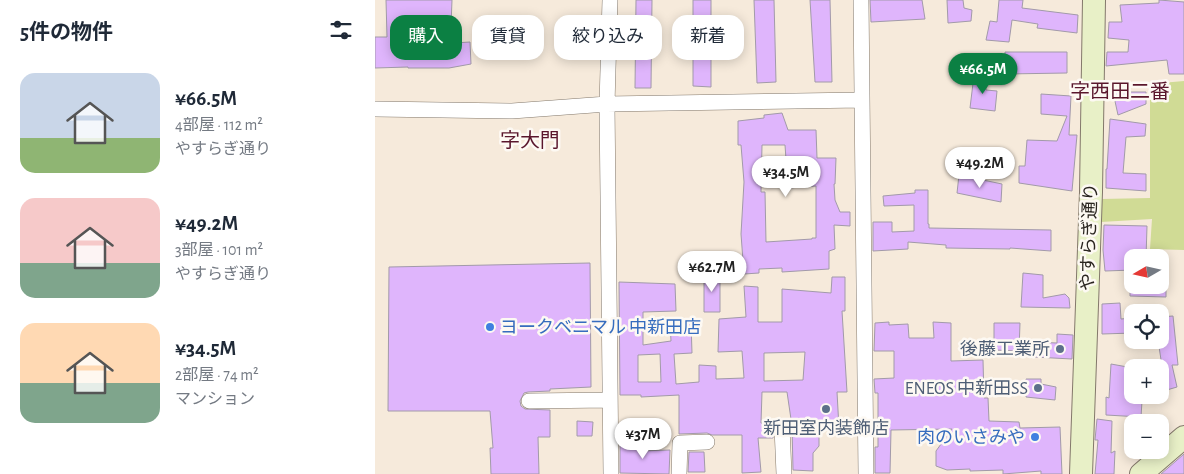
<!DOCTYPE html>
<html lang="ja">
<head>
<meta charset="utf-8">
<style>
  :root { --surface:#fff; --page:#f6f6f7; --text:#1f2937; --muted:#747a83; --accent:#0b8043 }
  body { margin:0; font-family:"Alegreya Sans","Noto Sans JP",sans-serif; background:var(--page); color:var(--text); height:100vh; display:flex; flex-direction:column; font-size:19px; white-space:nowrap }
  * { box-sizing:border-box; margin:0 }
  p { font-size:16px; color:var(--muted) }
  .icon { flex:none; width:28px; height:28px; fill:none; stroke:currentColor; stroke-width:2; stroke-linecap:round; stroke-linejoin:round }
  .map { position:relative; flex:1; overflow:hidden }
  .details { display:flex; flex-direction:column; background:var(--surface); width:375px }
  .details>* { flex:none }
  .guide { position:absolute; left:15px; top:15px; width:475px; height:45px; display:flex; gap:10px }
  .needle { width:32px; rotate:261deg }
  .controls { position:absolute; left:749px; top:249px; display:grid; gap:10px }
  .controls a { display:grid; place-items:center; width:45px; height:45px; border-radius:10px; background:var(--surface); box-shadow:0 2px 12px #0003; font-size:25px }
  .price { position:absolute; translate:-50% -42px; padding:0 11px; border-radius:18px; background:#fff; color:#222; font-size:16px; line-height:32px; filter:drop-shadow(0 1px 2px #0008) }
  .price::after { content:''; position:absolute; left:50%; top:30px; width:15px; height:11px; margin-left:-8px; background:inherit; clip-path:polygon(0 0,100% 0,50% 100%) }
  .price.selected { background:var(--accent); color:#fff }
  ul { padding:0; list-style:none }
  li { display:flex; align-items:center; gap:15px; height:125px; padding:0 20px }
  li span { display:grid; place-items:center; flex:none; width:140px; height:100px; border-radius:15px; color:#555 }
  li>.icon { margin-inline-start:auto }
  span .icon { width:60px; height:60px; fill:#fffc; stroke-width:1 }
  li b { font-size:21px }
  h2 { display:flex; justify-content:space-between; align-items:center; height:60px; padding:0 20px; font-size:21px }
  .chip { padding:0 18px; border-radius:15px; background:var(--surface); box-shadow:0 2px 12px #0003; font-size:18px; line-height:45px }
  .chip.selected { background:var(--accent); color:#fff }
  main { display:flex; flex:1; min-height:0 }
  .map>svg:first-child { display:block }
</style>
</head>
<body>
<main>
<section class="details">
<h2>5件の物件<svg class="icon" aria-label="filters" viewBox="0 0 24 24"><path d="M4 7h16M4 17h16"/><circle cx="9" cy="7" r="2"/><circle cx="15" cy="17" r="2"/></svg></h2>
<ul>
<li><span style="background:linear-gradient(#c9d6e8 65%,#8fb573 0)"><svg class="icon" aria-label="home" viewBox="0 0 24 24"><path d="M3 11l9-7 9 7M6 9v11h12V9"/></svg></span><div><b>¥66.5M</b><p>4部屋 · 112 m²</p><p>やすらぎ通り</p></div></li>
<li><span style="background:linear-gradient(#f6c9c9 65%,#7fa58c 0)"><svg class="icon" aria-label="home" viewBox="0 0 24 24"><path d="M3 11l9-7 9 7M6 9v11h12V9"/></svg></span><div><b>¥49.2M</b><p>3部屋 · 101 m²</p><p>やすらぎ通り</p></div></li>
<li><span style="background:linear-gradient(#ffd9b3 60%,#7fa58c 0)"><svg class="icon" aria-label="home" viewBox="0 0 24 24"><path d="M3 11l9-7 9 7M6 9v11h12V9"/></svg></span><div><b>¥34.5M</b><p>2部屋 · 74 m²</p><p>マンション</p></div></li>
</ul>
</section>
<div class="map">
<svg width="809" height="474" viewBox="0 0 809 474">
  <rect width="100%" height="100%" fill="#f6eadb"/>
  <!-- green -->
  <path fill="#d0db95" d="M809 81V250L775 249 777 219 726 222V199L775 198V84Z"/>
  <!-- building -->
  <path fill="#dfb5fc" stroke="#a29aa9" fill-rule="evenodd" d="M11 0H77L76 26H50L51 49 79 50V43L95 42 96 64 74 68H33V67L0 68V37H12Z
    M261 0H277L276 88H260Z
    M318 0H336V87L318 86Z
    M379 0H399L401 82 382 83Z
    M435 0H455L457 82H440Z
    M495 0H547L550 19 496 22Z
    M572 0H588L589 8 597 10 596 21 573 23Z
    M624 0H648L647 8 703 15 702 33 662 28 663 24 637 20 634 42 611 40 615 21 622 22Z
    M784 0 809 2V74H794L792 60 731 66 732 52H753L754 40 733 38 734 22H747L745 5 784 3Z
    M630 52H692V73L631 74Z
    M599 75 611 76V90L622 91 620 111 595 108Z
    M738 92H771V104L743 115Z
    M666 94 696 96 694 135H702L697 191 644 183V166H650L652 140 682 141 692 116 666 114Z
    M407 113 413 130H441L442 158H461L460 184H459L460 200 465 212H475V226L459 225 460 249 454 251V269L407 272V268L384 269V273L369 274 366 234 369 182 366 145H363V121L389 118V115ZM387 145H410L413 188 441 186V238H437V239L391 242 390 192H386Z
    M735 119 771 124 770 136 751 137 748 173 771 174V191L731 188V169H732Z
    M584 175 627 184 626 202 582 193Z
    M540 190H553V224H554V228L676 230V251L635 248V249L571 248V245L533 242V249L498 251V222H517V232L539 231V205L509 206 508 196 540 193Z
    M729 225 772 226 771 258H758V270L730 271 728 250Z
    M215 263 216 387 175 389V391L153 392 149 393 145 401 146 406 150 409 175 410V437H163L164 474H116L115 448H118L115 411H13L14 267Z
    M648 273 668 275V298L690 294 694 298 695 308 646 307Z
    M329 274H345V312H329Z
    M457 277H470V311H467L472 392H462L464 428 444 429V446L438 453V471L418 470 417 426 412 392H387L386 423 398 424V438H383L386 472 367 473V435H337L332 433 304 434V395L266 397V395H245L244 282 300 284 301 311 268 312V345L296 341 295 323H316L317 353 299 354 301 384 324 382V365L341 366V379L369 378 367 351 343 352 344 319 371 317 369 286 383 287V322H407V289L456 293ZM430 352 428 380 389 381V353ZM285 354 286 382H263V355Z
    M755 285H791V297L755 296Z
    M745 303 746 319 758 318V333L727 334V304Z
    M798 316 803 365H797L802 387 785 392V374L788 373 783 340H785V317Z
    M514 322V325L533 324 534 338H559L558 322 576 323V361L608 360 609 398H613L614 421 644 422 645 428 685 427 687 474H666V471L628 474V470L595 471V469L572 470 561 466V451L577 429 516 430 515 473H500V447H503V393H500L499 379 519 378V351H499L500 323Z
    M619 323H645L644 351 619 350Z
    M682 334 698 335 697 359 659 357 657 342 682 343Z
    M736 364 758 368V400L767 401 766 417 731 415V397L734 398Z
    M651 379H666V384L681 387 680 400 651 397Z
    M722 419 737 421 736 453 740 451 739 474H720L723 440H720Z
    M202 421 218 422 217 436H202Z
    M245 440H254L265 451 295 450 294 474 245 473Z
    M314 452H329L330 472H313Z
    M809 454V474H786Z"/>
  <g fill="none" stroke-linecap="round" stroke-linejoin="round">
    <!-- street casing -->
    <g stroke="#83786b" stroke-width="16">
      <path id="street" d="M235 0 232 104 236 474
        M486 0 491 474
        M0 109 137 111 232 104 487 100
        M154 401 234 400
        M407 427 409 474
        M304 474 305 443 332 442"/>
    </g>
    <!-- secondary casing -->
    <g stroke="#83786b" stroke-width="24">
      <path id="secondary" d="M706 474 716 192 719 0
        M766 474 809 437"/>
    </g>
    <!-- street -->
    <use href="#street" stroke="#fff" stroke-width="15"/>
    <!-- secondary -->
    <use href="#secondary" stroke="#e8f0c7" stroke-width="22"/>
  </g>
  <!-- markers -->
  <g fill="#3f7fe0" stroke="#fdf9f3" stroke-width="2">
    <circle cx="115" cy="327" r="5"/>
    <circle cx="660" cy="437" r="5"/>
  </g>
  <g fill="#5c6f8a" stroke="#fdf9f3" stroke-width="2">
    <circle cx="685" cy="349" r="5"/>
    <circle cx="663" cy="388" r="5"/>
    <circle cx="451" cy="409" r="5"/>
  </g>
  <g text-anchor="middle" stroke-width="5" stroke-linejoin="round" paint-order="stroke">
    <!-- street labels -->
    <g font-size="18" fill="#2a2520" stroke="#fdf9f3">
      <text transform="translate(714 237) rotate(-88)" y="6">やすらぎ通り</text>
    </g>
    <!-- shop labels -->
    <g font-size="18" fill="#366cbe" stroke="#fdf9f3" text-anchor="start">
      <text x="125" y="333">ヨークベニマル 中新田店</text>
      <text x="650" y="443" text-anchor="end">肉のいさみや</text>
    </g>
    <!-- service labels -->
    <g font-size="18" fill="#4e5e75" stroke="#fdf9f3" text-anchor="end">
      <text x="675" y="355">後藤工業所</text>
      <text x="653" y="394">ENEOS 中新田SS</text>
      <text x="451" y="434" text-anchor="middle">新田室内装飾店</text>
    </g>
    <!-- quarter labels -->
    <g font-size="20" fill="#5a162c" stroke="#fdf9f3">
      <text x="745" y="98">字西田二番</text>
      <text x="155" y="147">字大門</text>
    </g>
  </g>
</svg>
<div class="controls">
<a><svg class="needle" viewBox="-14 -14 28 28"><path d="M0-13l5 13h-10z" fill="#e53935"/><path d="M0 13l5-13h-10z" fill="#747a83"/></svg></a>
<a><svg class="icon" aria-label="locate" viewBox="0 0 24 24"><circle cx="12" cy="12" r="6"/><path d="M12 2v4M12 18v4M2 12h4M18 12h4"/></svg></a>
<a>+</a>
<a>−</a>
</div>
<b class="price selected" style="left:608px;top:95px">¥66.5M</b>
<b class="price" style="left:605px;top:189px">¥49.2M</b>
<b class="price" style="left:411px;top:198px">¥34.5M</b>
<b class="price" style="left:337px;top:293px">¥62.7M</b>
<b class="price" style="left:268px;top:460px">¥37M</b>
<div class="guide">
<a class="chip selected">購入</a>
<a class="chip">賃貸</a>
<a class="chip">絞り込み</a>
<a class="chip">新着</a>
</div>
</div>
</main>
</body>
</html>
